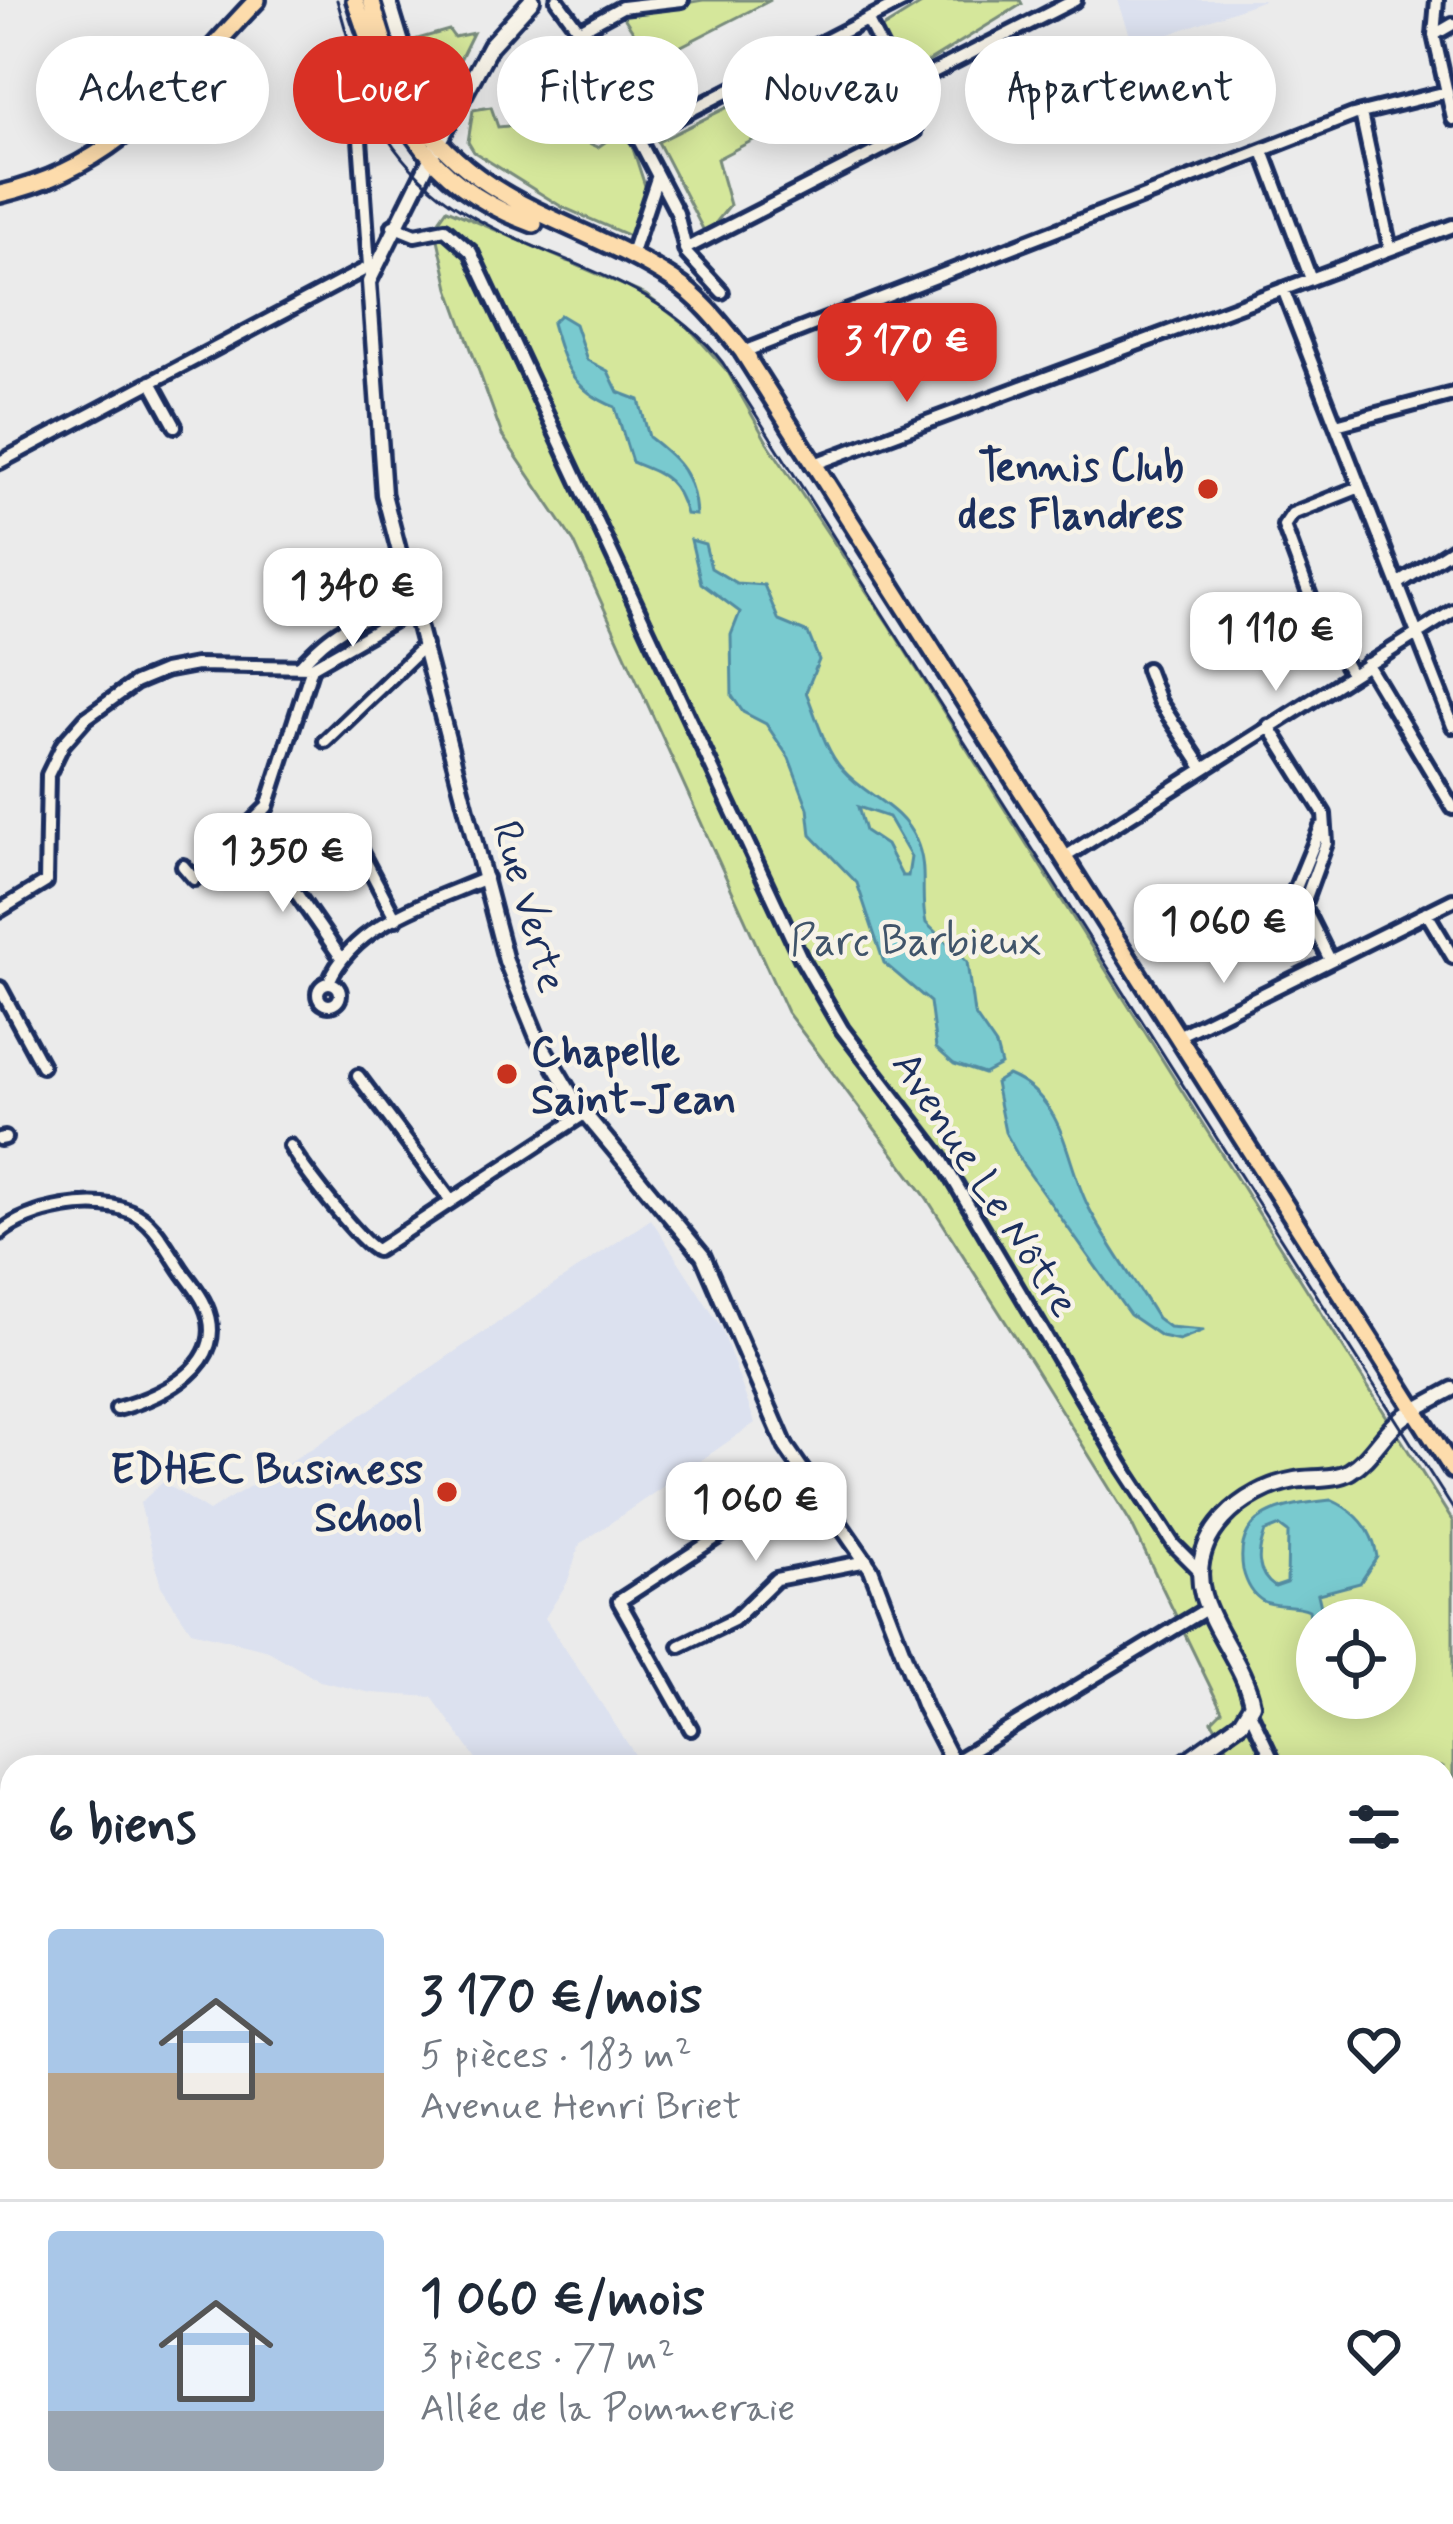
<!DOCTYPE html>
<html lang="fr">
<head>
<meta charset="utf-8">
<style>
  :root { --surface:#fff; --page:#f2f2f3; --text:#1f2937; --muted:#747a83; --line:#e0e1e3; --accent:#d93025 }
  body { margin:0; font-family:Mynerve,sans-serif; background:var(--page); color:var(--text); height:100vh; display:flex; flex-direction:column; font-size:45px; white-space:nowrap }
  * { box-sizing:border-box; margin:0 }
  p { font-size:39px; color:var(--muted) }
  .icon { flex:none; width:66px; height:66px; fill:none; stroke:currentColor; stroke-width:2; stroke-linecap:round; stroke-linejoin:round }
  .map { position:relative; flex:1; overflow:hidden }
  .drawer { position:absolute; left:0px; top:1755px; width:1455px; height:771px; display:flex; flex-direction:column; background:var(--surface); border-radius:36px 36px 0 0; box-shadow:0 6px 30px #0003 }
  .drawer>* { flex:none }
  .hud { position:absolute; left:36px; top:36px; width:1383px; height:108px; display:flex; gap:24px }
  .buttons { position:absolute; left:1296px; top:1599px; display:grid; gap:24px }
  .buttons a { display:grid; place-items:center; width:120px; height:120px; border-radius:50%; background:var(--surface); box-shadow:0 6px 30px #0003; font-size:60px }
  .price { position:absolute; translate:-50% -102px; padding:0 27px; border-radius:24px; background:#fff; color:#222; font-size:39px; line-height:78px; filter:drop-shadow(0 3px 6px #0008) }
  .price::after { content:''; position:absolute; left:50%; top:72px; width:36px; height:27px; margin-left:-18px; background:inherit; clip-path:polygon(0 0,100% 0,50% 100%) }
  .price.current { background:var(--accent); color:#fff }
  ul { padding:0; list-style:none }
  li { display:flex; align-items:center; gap:36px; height:300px; padding:0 48px }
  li+li { border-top:3px solid var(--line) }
  li span { display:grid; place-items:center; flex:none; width:336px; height:240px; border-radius:12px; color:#555 }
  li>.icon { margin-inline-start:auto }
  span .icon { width:144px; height:144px; fill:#fffc; stroke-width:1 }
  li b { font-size:51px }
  h2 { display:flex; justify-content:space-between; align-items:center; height:144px; padding:0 48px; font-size:51px }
  .pill { padding:0 42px; border-radius:54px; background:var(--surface); box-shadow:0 6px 30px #0003; font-size:42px; line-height:108px }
  .pill.current { background:var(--accent); color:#fff }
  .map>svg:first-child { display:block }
</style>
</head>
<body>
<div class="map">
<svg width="1453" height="2524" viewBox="0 0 1453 2524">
  <rect width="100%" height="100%" fill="#ebebeb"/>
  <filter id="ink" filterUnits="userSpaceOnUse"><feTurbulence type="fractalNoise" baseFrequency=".00833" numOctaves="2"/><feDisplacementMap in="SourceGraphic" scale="24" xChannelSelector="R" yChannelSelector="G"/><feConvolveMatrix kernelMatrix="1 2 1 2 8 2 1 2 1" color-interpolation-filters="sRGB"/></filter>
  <g filter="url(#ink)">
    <!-- built -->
    <path fill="#dce1ef" d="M1118 0H1264L1134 47Z
      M651 1219 721 1327 755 1423 580 1544 567 1583 545 1618 643 1767H482L432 1697 371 1693 320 1681 265 1649 191 1631 161 1586 140 1503 163 1482 209 1511 314 1447Z
      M1443 2154 1453 2169V2369L1443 2371Z
      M1443 2482 1453 2497V2524H1115L1129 2514H1443Z"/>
    <!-- green -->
    <path fill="#d5e79b" stroke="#788b7c" stroke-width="3" fill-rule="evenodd" d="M703 0H771L652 61 622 14Z
      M928 0H1020L1022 4 905 76 881 29Z
      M449 30 454 37 473 33 446 88 433 92 414 40Z
      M858 42 896 115 852 146 826 102 717 159 730 205 706 235 658 142Z
      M491 107 498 127 543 123 598 147 626 127 646 189 634 238 562 207 474 152 468 142 473 110Z
      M447 209 646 295 688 327 728 372 767 442 889 625 1453 1522V2150L1443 2135V1767H1238L1212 1721 1222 1711 1131 1523 1033 1365 926 1197 787 1012 574 542 502 435 449 288 435 226ZM1317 1620H1395V1698H1317Z"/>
    <!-- water -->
    <path fill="#79cacf" stroke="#538ca2" stroke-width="3" fill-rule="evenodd" d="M560 315 575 324 587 360 608 371 618 392 639 400 649 437C679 460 694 475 696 515L686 514C676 478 664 475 632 462L615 407C572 390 564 365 552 323Z
      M691 540 705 544 711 568 736 583 764 585 779 621 808 633 819 660 806 692C816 716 825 750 842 769 866 797 900 805 916 840 929 869 919 894 926 923L967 962 974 1014 996 1046 1001 1065 984 1074 954 1064 936 1048 930 1002 884 963 857 883 811 835 808 808 789 758 766 724 743 712 732 696 731 635 740 612 701 583ZM858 807 888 817 911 857 908 876H902L886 845 865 831Z
      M1008 1075C1066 1099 1064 1158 1088 1206 1107 1244 1135 1281 1157 1318L1169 1327 1204 1330 1179 1340 1161 1336 1130 1315 1022 1163 1005 1132 995 1083Z
      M1331 1500C1356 1511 1373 1530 1377 1557L1360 1583 1318 1594 1324 1620H1317V1661L1309 1610C1294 1603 1277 1608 1263 1601 1251 1594 1246 1582 1243 1570 1233 1510 1287 1505 1331 1500ZM1280 1526 1288 1532 1287 1583 1275 1587C1255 1573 1257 1553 1265 1532Z"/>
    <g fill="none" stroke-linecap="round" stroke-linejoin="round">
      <!-- pedestrian casing -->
      <g stroke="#1b2f5e" stroke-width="16">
        <path id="pedestrian" d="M497 2524 518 2514
          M558 2524 577 2514
          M588 2524 593 2521"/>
      </g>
      <!-- minor casing -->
      <g stroke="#1b2f5e" stroke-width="20">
        <path id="minor" d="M557 0 589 44 677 213 687 254 722 292
          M1437 0 1434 35 1453 119
          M580 30 622 7 682 0
          M1434 35 1453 24
          M902 88 1075 0
          M1361 113 1390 249
          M637 138 905 0
          M360 139 369 266
          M1263 151 1311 279
          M393 226 415 235 445 229 471 252 801 958 842 1029 940 1157 1123 1467 1174 1545 1200 1571
          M685 249 914 132 916 115 867 19
          M631 256 657 178
          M1283 289 1453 726
          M743 352 1353 115 1447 92
          M151 382 175 426
          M1336 425 1453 394
          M0 462 375 264
          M812 465 1453 226
          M1398 584 1453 549
          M1367 664 1453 808
          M300 666C327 636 358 611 401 616
          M1147 669 1159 701 1203 768
          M1351 674 1315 610 1284 526 1292 514 1360 487
          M1269 726 1324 814 1326 843 1303 906
          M325 741 425 645
          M1321 827 1295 890 1330 960
          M263 845 342 959
          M357 845 396 919
          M1065 857 1453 611
          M183 866 194 879 267 807 312 667
          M0 910 46 882 48 775 63 744 86 718 135 683 164 671 196 665 312 667 415 608
          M1426 912 1453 957
          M329 982C353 923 433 901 486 878
          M318 994a11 11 0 1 1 22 0a11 11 0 1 1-22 0Z
          M0 988 42 1066
          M1180 1035 1453 900
          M358 1076 449 1198
          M0 1139 5 1138
          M290 1146C300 1165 361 1244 377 1250L584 1114
          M0 1233C29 1208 95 1196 131 1212 154 1221 166 1247 179 1266 187 1279 199 1291 205 1305 232 1364 161 1397 117 1409
          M680 1646 734 1620 776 1579 867 1561
          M1250 1712 1276 1767
          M691 1729 619 1601 808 1478
          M952 1763 1208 1608
          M0 1901H12
          M0 2002 12 2019
          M1443 2084 1453 2093
          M1443 2455 1453 2475
          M362 2514 369 2524
          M762 2514 767 2524
          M396 2524 409 2514"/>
      </g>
      <!-- tertiary casing -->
      <g stroke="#1b2f5e" stroke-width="21">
        <path id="tertiary" d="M389 0 402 43 393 68
          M430 159 369 282 384 494 506 961 537 1037 576 1103 703 1256 786 1447 871 1569 924 1707 955 1767
          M1416 1409 1453 1389
          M1098 2524 1113 2514"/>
      </g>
      <!-- secondary casing -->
      <g stroke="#1b2f5e" stroke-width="22">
        <path id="secondary" d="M435 149 490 46 532 0
          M1178 1767 1241 1722 1252 1704C1245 1666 1214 1633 1203 1595 1187 1536 1243 1489 1295 1480 1311 1477 1336 1480 1350 1471 1375 1456 1385 1425 1416 1409
          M1443 2392 1453 2389
          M155 2524 168 2514
          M174 2524 187 2514"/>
      </g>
      <!-- primary casing -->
      <g stroke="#1b2f5e" stroke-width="24">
        <path id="primary" d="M355 0C391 108 419 182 534 224
          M371 0C383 37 392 78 414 111 479 209 584 221 673 280 705 301 725 330 749 359
          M0 194C122 166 174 86 257 0
          M743 352 1453 1470"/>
      </g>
      <!-- pedestrian -->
      <use href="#pedestrian" stroke="#f7f3e8" stroke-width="8"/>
      <!-- minor -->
      <use href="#minor" stroke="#f7f3e8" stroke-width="10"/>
      <!-- tertiary -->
      <use href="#tertiary" stroke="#f7f3e8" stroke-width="12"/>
      <!-- secondary -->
      <use href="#secondary" stroke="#f7f3e8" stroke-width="14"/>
      <!-- primary -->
      <use href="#primary" stroke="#fddcac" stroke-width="15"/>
      <!-- tram -->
      <path stroke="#1b2f5e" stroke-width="3" d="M337 0C351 46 361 96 387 137 470 266 631 244 723 363L1453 1509"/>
    </g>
  </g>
  <!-- markers -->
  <g fill="#c8321e" stroke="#f7f3e8" stroke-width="4.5">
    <circle cx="1208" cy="489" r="12"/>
    <circle cx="507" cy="1074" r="12"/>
    <circle cx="447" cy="1492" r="12"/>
  </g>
  <g text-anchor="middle" stroke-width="9" stroke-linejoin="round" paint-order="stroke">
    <!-- poi labels -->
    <g font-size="42" font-weight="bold" fill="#1b2f5e" stroke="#f7f3e8" text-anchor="end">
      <text x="1184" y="480">Tennis Club<tspan x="1184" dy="48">des Flandres</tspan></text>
      <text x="531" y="1065" text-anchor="start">Chapelle<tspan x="531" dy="48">Saint-Jean</tspan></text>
      <text x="423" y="1483">EDHEC Business<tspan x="423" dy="48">School</tspan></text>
    </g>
    <!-- street labels -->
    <g font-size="42" fill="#1b2f5e" stroke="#f7f3e8">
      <text transform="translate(531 906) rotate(74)" y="15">Rue Verte</text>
      <text transform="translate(987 1183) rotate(57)" y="15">Avenue Le Nôtre</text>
    </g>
    <!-- park labels -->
    <g font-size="42" fill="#40546a" stroke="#f7f3e8">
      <text x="916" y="954">Parc Barbieux</text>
    </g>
  </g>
</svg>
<div class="buttons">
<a><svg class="icon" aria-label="locate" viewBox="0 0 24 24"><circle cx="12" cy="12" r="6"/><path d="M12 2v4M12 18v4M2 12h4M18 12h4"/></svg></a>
</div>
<b class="price current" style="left:907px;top:405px">3 170 €</b>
<b class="price" style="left:353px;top:650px">1 340 €</b>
<b class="price" style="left:1276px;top:694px">1 110 €</b>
<b class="price" style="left:283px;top:915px">1 350 €</b>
<b class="price" style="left:1224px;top:986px">1 060 €</b>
<b class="price" style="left:756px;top:1564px">1 060 €</b>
<div class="hud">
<a class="pill">Acheter</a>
<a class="pill current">Louer</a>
<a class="pill">Filtres</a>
<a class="pill">Nouveau</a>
<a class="pill">Appartement</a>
</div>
<section class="drawer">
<h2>6 biens<svg class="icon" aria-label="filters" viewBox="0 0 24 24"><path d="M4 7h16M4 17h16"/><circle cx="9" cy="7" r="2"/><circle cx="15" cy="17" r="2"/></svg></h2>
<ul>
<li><span style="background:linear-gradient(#a9c7e8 60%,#b9a48a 0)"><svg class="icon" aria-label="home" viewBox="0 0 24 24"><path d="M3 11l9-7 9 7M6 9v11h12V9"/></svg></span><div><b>3 170 €/mois</b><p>5 pièces · 183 m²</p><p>Avenue Henri Briet</p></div><svg class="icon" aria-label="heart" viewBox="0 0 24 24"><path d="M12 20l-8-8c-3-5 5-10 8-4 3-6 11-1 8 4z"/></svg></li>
<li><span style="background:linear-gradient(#a9c7e8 75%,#9aa5b1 0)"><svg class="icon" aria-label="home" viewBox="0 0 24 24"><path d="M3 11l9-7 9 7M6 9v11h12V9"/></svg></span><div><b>1 060 €/mois</b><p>3 pièces · 77 m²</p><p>Allée de la Pommeraie</p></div><svg class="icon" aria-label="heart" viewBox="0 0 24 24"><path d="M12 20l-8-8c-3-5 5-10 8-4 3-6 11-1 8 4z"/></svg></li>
</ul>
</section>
</div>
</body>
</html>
